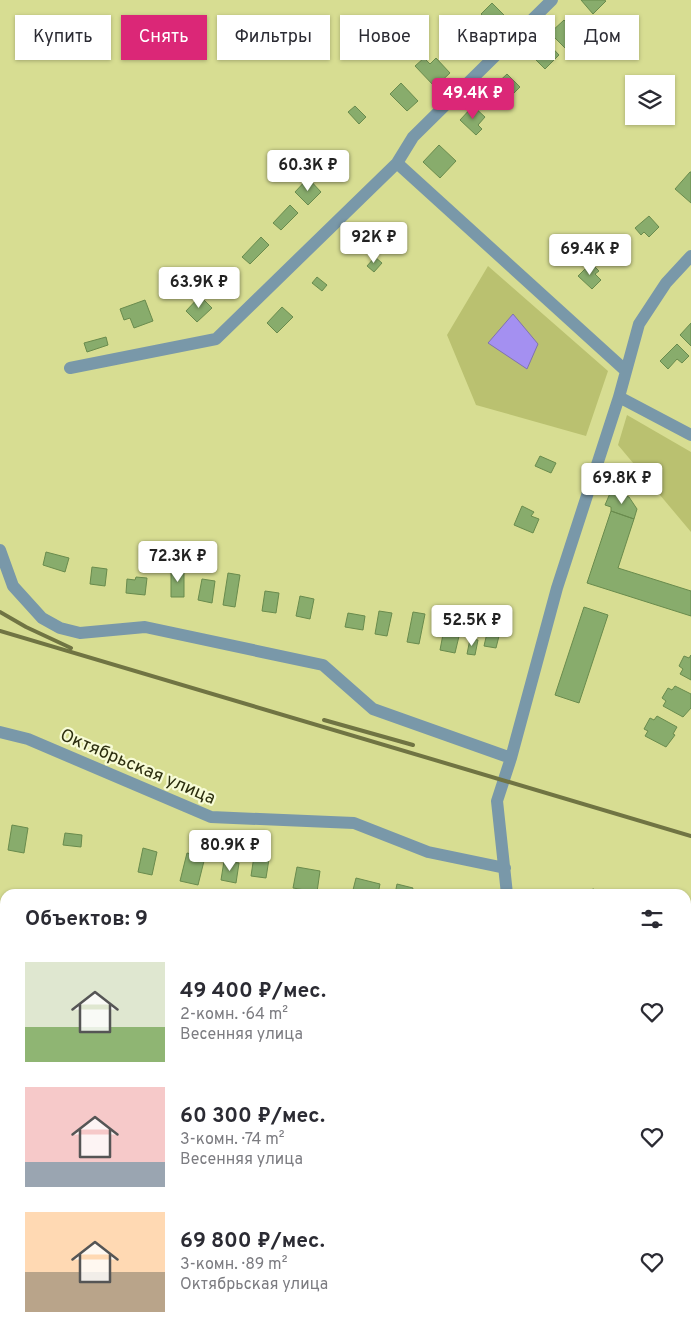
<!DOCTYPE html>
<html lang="ru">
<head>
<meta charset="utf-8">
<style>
  :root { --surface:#fff; --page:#f2f2f3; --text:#2b2b33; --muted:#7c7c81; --accent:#db2777 }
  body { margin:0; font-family:Overpass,sans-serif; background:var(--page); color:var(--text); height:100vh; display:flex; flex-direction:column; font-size:19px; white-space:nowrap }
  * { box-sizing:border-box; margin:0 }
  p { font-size:16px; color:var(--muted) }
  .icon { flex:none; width:28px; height:28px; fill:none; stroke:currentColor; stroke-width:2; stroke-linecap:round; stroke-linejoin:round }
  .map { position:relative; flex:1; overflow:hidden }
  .drawer { position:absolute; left:0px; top:889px; width:691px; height:446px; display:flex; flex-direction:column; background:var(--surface); border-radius:15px 15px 0 0; box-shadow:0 1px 4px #0004 }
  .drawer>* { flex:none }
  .guide { position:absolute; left:15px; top:15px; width:661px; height:45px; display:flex; gap:10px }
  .buttons { position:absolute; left:625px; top:75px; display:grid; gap:10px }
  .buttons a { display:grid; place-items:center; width:50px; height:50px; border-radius:0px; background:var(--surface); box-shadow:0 1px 4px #0004; font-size:25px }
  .price { position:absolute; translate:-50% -42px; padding:0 11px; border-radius:5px; background:#fff; color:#222; font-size:16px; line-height:32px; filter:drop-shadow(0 1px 2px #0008) }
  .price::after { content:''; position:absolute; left:50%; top:30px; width:15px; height:11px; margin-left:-8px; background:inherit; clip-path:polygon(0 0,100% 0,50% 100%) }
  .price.on { background:var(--accent); color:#fff }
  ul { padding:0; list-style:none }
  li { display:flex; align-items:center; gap:15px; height:125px; padding:0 25px }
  li span { display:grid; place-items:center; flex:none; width:140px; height:100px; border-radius:0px; color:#555 }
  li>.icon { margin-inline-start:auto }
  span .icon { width:60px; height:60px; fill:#fffc; stroke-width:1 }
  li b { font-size:21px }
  h2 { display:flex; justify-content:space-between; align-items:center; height:60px; padding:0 25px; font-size:21px }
  .tag { padding:0 18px; border-radius:0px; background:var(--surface); box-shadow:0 1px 4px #0004; font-size:18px; line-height:45px }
  .tag.on { background:var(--accent); color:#fff }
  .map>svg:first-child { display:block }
</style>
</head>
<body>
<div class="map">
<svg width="691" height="1334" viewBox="0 0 691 1334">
  <rect width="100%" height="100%" fill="#d7dd92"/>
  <!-- green -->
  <path fill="#bac170" d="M488 266 608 371 586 436 476 405 447 335Z
    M627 415 691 452V532L618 445Z
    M691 923V1280L686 1293V938Z
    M520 1330H673L671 1334H519Z"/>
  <!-- water -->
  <path fill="#a490f1" stroke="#8073ad" d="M513 314 538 344 527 369 488 343Z"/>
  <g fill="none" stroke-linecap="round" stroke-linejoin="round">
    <!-- stream -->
    <path stroke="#8073ad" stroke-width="4" d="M686 1190 691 1184
      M610 1330 614 1334"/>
  </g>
  <!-- building -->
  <path fill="#88ac6c" stroke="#698b4d" d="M581 0H604L606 1 593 14Z
    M492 3 506 17 495 28 481 14Z
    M564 20 577 34 569 41 571 44 566 49 550 33Z
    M465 29 479 43 465 56 451 42Z
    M545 40 559 55 545 69 530 54Z
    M424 58 430 64 436 58 450 73 435 87 415 66Z
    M507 74 520 87 505 102 492 88Z
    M401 83 418 101 407 111 390 94Z
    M355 106 366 117 359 124 348 112Z
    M473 106 485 117 478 125 482 129 476 135 460 120Z
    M439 145 456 161 440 178 423 162Z
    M690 172H691V203L675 189Z
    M308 178 321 192 308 205 295 192Z
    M290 205 298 213 281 230 273 223Z
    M649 216 659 227 649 237 644 232 641 235 635 228Z
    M362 227 375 240 362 253 349 241Z
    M261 237 269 245 250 264 242 257Z
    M375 257 382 263 374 272 367 266Z
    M591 263 599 271 595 274 601 280 592 289 578 276Z
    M221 272 233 282 219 296 208 286Z
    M317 277 327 285 322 291 312 283Z
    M200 296 212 308 197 322 186 311Z
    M145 300 153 321 134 328 130 318 124 320 120 309Z
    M282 307 293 317 277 333 267 323Z
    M691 323V346L680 335Z
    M106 337 108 345 87 352 84 343Z
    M677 344 689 356 682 363 677 359 668 369 660 361Z
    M540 456 556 463 551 473 535 466Z
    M611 491 629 497 637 509 634 519 611 511V507L605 505Z
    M522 506 534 512 531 516 539 519 533 533 514 525Z
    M611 511 634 519 618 568 691 591V616L587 583Z
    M46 552 69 558 65 572 43 565Z
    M92 567 107 569 105 586 90 584Z
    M171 569H184V597H171Z
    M228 573 240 575 235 607 223 605Z
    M136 577 147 578 145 595 126 593 127 579 135 580Z
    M202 579 215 581 212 603 198 600Z
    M265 591 279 593 276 613 262 611Z
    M300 596 314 599 310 619 296 616Z
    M584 607 608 615 579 703 555 695Z
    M379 611 392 613 387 636 375 634Z
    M413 612 425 614 419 644 407 642Z
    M348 613 365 616 363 630 345 627Z
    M444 629 460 632 455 653 440 650Z
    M487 633 499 636 496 648 484 646Z
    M470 639 478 640 475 655 467 654Z
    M691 655V680L680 674 683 669 679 666 684 656 689 658Z
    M675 686 691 694V708L683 717 663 706 666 701 662 698 668 688 672 690Z
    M657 716 677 727 673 734 675 735 666 747 645 736 648 731 644 729 650 718 654 720Z
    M12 825 28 828 24 853 8 850Z
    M65 833 82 835 81 847 63 845Z
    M143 848 157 852 152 875 138 872Z
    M187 853 205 857 198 885 180 881Z
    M254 856 269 859 266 878 251 876Z
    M224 861 239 863 236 883 221 880Z
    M297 867 320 871 317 892 293 888Z
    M356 878 380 884 378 894H352Z
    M397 884 413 888 411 894H395Z
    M594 889 595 894H569Z
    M0 1070H5L4 1087H0Z
    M438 1330H461L460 1334H437Z
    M476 1330H489L488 1334H475Z
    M503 1330H516L515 1334H501Z"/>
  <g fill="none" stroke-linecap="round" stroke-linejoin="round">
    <!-- minor -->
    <path stroke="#7998a9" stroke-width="12" d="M397 163 626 371
      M70 368 216 339 397 163 413 137 552 0
      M619 397 691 435
      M0 550 13 586 42 618 60 628 80 633 145 627 323 665 373 709 511 758
      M0 732 28 739 211 817 354 823 428 852 505 868
      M507 894 497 801 511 758 557 588 619 397 639 324 666 283 691 256
      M0 1032 5 1033
      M407 1334 408 1330"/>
    <!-- rail -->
    <path stroke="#707443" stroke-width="4" d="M0 612 26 627 71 648
      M0 631 691 836
      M324 720 413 745"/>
  </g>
  <g text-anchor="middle" stroke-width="4.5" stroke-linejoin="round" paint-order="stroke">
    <!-- street labels -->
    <g font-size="18" fill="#2c2e0f" stroke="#f7fbd6">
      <text transform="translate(138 766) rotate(23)" y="6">Октябрьская улица</text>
    </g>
  </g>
</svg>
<div class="buttons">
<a><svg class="icon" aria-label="layers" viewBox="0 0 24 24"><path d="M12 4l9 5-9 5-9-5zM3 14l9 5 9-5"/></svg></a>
</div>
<b class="price on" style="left:473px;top:120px">49.4K ₽</b>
<b class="price" style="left:308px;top:192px">60.3K ₽</b>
<b class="price" style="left:374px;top:264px">92K ₽</b>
<b class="price" style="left:590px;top:276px">69.4K ₽</b>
<b class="price" style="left:199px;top:309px">63.9K ₽</b>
<b class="price" style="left:622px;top:505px">69.8K ₽</b>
<b class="price" style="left:178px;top:583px">72.3K ₽</b>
<b class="price" style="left:472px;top:647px">52.5K ₽</b>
<b class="price" style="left:230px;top:872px">80.9K ₽</b>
<div class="guide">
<a class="tag">Купить</a>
<a class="tag on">Снять</a>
<a class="tag">Фильтры</a>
<a class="tag">Новое</a>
<a class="tag">Квартира</a>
<a class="tag">Дом</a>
</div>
<section class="drawer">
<h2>Объектов: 9<svg class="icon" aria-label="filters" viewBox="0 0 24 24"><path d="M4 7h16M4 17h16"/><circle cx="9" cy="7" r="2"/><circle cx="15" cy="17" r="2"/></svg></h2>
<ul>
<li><span style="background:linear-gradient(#dfe7d0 65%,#8fb573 0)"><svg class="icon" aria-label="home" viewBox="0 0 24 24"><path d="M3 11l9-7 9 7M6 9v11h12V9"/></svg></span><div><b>49 400 ₽/мес.</b><p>2-комн. · 64 m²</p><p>Весенняя улица</p></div><svg class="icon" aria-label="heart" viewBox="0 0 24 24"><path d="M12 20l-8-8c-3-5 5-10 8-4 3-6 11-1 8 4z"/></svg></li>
<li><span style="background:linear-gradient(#f6c9c9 75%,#9aa5b1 0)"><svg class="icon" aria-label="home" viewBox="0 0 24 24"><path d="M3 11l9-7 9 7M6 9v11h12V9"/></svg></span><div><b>60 300 ₽/мес.</b><p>3-комн. · 74 m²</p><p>Весенняя улица</p></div><svg class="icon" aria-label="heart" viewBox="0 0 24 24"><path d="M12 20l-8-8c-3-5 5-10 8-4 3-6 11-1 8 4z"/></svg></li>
<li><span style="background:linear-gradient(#ffd9b3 60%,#b9a48a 0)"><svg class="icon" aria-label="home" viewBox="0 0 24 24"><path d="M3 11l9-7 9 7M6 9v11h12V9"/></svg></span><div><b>69 800 ₽/мес.</b><p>3-комн. · 89 m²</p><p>Октябрьская улица</p></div><svg class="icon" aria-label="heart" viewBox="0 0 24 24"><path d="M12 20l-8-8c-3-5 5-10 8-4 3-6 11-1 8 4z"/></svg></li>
</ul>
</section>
</div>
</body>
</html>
